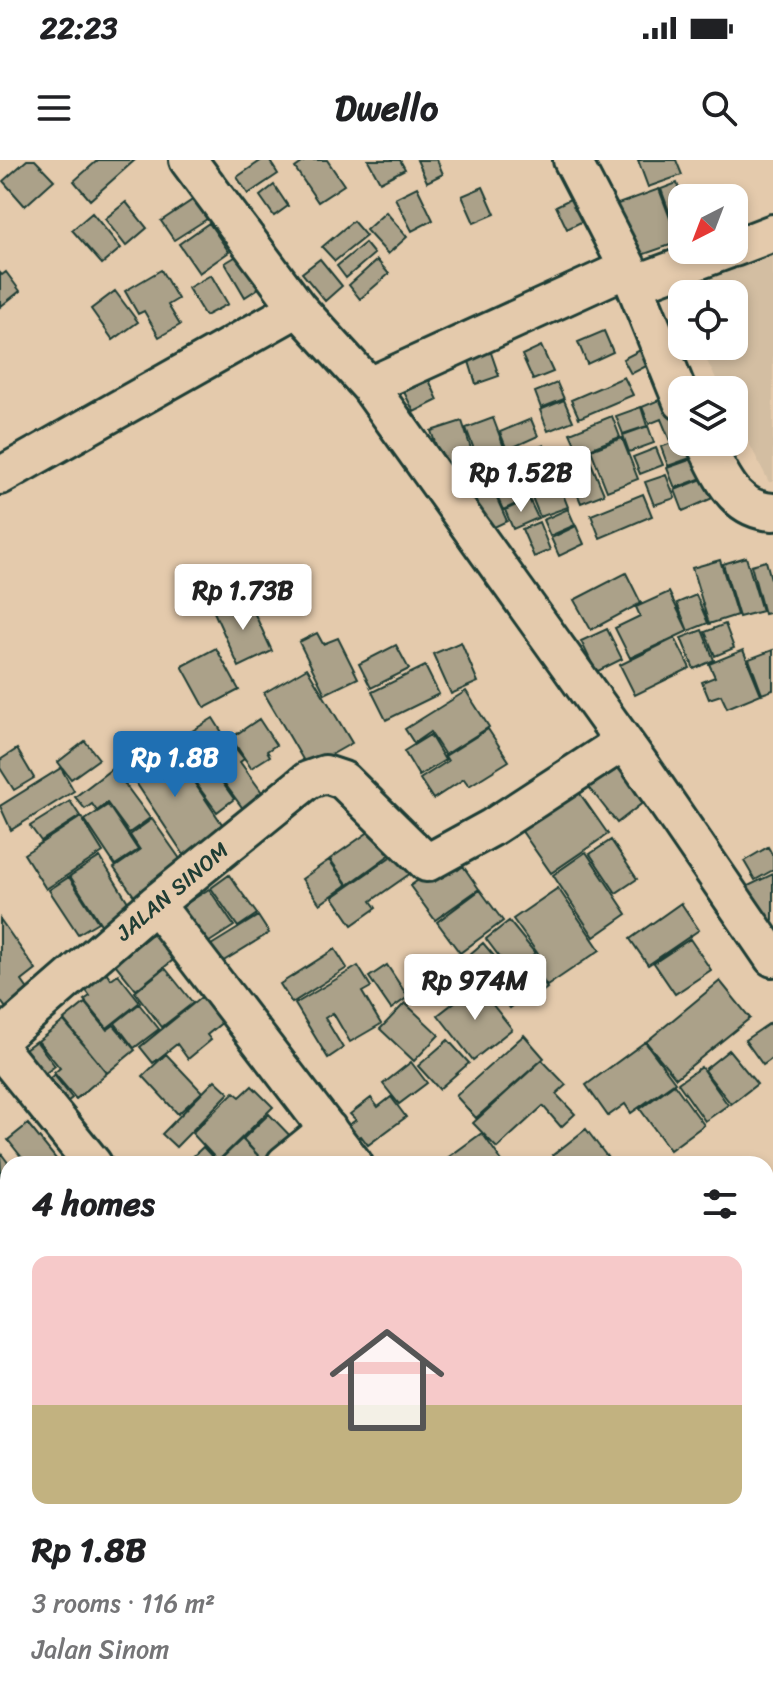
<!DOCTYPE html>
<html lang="en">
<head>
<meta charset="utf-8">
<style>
  :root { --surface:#fff; --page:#f2f2f2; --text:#202124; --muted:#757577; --line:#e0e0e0; --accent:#1f6fb2 }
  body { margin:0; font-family:Sriracha,sans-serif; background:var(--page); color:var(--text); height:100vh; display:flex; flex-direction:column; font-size:30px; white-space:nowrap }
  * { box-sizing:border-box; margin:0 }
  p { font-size:26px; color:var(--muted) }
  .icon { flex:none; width:44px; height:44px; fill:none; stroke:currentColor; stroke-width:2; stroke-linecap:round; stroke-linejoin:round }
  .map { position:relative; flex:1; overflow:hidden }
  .details { position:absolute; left:0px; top:996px; width:774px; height:538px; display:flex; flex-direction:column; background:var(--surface); border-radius:24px 24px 0 0; box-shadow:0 4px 12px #0003 }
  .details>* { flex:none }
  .needle { width:52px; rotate:222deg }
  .controls { position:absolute; left:668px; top:24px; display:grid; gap:16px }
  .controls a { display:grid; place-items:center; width:80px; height:80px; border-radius:16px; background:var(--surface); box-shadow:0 4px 12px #0003; font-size:40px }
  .price { position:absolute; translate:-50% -68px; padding:0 18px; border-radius:8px; background:#fff; color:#222; font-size:26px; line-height:52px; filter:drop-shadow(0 2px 4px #0008) }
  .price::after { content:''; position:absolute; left:50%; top:48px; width:24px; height:18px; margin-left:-12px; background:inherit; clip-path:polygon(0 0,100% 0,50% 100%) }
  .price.active { background:var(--accent); color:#fff }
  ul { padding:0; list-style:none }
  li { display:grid; align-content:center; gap:16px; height:424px; padding:0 32px }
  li+li { border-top:2px solid var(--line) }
  li span { display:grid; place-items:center; height:248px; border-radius:16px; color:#555 }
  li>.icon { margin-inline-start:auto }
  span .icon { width:144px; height:144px; fill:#fffc; stroke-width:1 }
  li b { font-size:34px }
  h2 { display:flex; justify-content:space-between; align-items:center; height:96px; padding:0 32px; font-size:34px }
  .status { display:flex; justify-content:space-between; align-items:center; height:56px; padding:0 40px; background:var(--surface); direction:ltr }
  .status svg { height:22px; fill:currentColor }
  header { display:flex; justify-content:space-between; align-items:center; height:104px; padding:0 32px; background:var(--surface); font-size:36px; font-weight:700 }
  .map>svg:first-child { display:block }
</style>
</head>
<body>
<div class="status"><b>22:23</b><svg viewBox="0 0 49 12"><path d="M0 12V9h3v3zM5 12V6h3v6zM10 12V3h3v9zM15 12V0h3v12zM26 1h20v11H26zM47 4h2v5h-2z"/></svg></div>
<header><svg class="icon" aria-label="menu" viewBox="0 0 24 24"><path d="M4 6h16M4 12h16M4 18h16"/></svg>Dwello<svg class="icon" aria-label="search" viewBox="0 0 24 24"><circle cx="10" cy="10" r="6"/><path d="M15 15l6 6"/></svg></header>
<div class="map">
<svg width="773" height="1533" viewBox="0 0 773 1533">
  <rect width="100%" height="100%" fill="#e4caac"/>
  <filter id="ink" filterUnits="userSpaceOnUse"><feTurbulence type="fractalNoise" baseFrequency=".0125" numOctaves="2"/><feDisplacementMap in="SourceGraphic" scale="16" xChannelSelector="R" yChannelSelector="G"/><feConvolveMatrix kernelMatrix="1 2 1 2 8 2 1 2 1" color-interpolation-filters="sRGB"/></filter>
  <g filter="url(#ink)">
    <!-- built -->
    <path fill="#d3bea2" d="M773 74V322H769L734 254V230H722L699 186H734V134H682V153L661 111Z"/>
    <!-- building -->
    <path fill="#aba189" stroke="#1f3d34" stroke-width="2" d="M27 0H35L54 20 25 46 3 21Z
      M98 0H135L90 40 74 21Z
      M262 0H269L278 14 248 34 237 17Z
      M306 0H327L344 25 318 42 295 8Z
      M368 0H400L405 9 380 22Z
      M417 0H437L443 14 427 22Z
      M638 0H676L682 15 648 27Z
      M677 23 682 38 681 85 661 29Z
      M274 25 288 46 274 56 260 36Z
      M417 27 433 60 412 71 395 38Z
      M483 27 495 54 474 63 462 36Z
      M726 28 729 38H696Z
      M659 29 679 82 633 98 615 45Z
      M582 33 593 56 567 69 556 46Z
      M194 39 207 59 174 80 161 61Z
      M126 42 147 68 126 86 105 59Z
      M386 52 407 77 388 94 366 70Z
      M92 53 121 88 102 104 72 70Z
      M353 61 366 76 335 101 322 87Z
      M209 63 229 92 199 113 179 84Z
      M365 83 374 94 346 118 337 106Z
      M245 91 265 124 245 137 225 103Z
      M320 99 342 126 325 141 302 113Z
      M377 100 389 114 360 139 349 125Z
      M161 110 178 139 168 145 180 165 159 177 144 151 138 154 125 131Z
      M6 112 20 131 0 147V113L2 115Z
      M211 115 228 144 205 156 188 128Z
      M115 131 138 162 113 180 91 149Z
      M604 171 613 192 587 204 578 182Z
      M541 186 553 212 533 220 522 195Z
      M648 186 656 201 631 214 623 199Z
      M489 187 499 216 476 224 467 195Z
      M624 217 633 235 579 258 571 240Z
      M429 220 438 240 414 252 404 232Z
      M557 223 564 239 541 248 535 232Z
      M671 235 682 261V276L670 281 661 259 649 264 642 247Z
      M564 240 573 261 548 271 540 250Z
      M641 247 647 266 623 274 616 256Z
      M612 256 620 277 579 293 570 273Z
      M493 258 505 290 478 300 466 268Z
      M531 259 538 276 507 290 500 272Z
      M462 261 475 301 445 311 431 271Z
      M648 266 654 283 629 292 623 275Z
      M622 278 638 319 607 331 591 290Z
      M682 279 687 282 693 297 668 306 661 287Z
      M544 285 553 307 525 318 517 296Z
      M656 288 663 305 640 314 633 297Z
      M587 293 604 334 581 343 564 302Z
      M695 298 702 318 675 328 667 308Z
      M515 299 524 319 495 331 486 311Z
      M553 309 568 347 540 357 525 320Z
      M484 310 507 361 488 370 475 340 463 345 454 324Z
      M666 315 675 338 654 345 645 322Z
      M707 317 715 337 683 351 675 330Z
      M524 319 531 337 503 350 495 332Z
      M643 334 652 356 600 378 591 355Z
      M529 339 538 358 513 369 505 350Z
      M568 349 575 365 550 376 543 360Z
      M539 362 550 390 534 397 522 369Z
      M576 366 584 384 559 396 551 378Z
      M746 397 762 451 739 457 723 404Z
      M720 400 737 455 709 464 692 408Z
      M766 401 773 426V452L764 454 751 405Z
      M626 413 641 443 591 470 574 440Z
      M669 432 688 471 630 498 615 468 640 456 636 447Z
      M696 435 708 463 688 471 677 443Z
      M247 437 272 491 239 507 214 452Z
      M725 464 734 488 715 496 705 472Z
      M607 469 622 499 596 512 581 481Z
      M702 470 714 500 694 509 681 478Z
      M317 473 323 484 338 478 358 518 325 534 299 482Z
      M675 478 690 508 635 535 620 505Z
      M461 482 478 522 451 534 433 494Z
      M396 485 409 509 371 528 359 504Z
      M216 488 239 530 205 548 182 506Z
      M743 490 761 534 727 548 721 535 709 539 702 522 715 517 709 504Z
      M773 490V530L762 534 749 499Z
      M425 506 439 534 386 560 372 532Z
      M307 508 352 583 308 608 264 533Z
      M466 531 489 567 445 595 430 572 414 583 405 569Z
      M213 558 230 585 188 612 171 584Z
      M259 559 276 585 267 591 270 596 251 608 231 578Z
      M488 569 509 601 469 626 464 619 433 639 420 619 448 601 445 596Z
      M430 575 445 600 419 616 404 591Z
      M165 579 224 667 206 679 211 686 188 701 125 606Z
      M85 581 99 599 71 619 58 602Z
      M233 585 244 599 240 602 264 635 244 650 209 602Z
      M17 589 34 618 14 630 0 608V600Z
      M207 601 234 639 217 652 189 614Z
      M617 605 645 641 617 663 589 627Z
      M61 608 74 631 11 670 0 646Z
      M113 608 150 658 129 673 107 643 97 651 92 644 85 649 75 637Z
      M576 628 608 674 551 713 519 667Z
      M70 641 80 656 41 681 30 666Z
      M108 645 138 690 115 705 85 660Z
      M81 657 103 692 46 729 24 694Z
      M152 659 185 706 137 740 114 708 140 690 130 675Z
      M373 669 399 688 348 725 330 699Z
      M611 680 637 719 616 733 590 694Z
      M768 687 773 696V710L755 720 744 701Z
      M586 692 627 754 594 777 553 715Z
      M396 693 411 713 371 741 376 748 352 765 333 737Z
      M100 697 133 750 104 769 70 716Z
      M449 698 458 710 463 706 479 729 435 760 410 726Z
      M329 700 347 725 320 744 302 719Z
      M773 714V760L765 764 746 727Z
      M229 715 257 754 238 767 211 728Z
      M69 717 98 762 78 774 49 730Z
      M558 728 600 790 547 826 529 801 538 794 513 759Z
      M209 729 234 766 200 788 175 751Z
      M480 730 503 761 460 793 437 762Z
      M681 743 699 770 648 805 630 779Z
      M258 756 269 773 209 810 198 793Z
      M0 759 36 810 22 821 29 831 6 848 0 840Z
      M509 761 535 793 511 812 486 779Z
      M162 766 183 792 136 830 115 804Z
      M690 779 711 810 675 834 654 803Z
      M483 783 510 815 491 831 464 799Z
      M335 789 347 808 292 843 280 824Z
      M528 804 547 828 530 841 526 836 510 848 495 829Z
      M387 805 408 837 391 849 369 817Z
      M358 806 371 827 362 832 381 864 350 882 333 853 325 858 343 888 328 898 295 844Z
      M165 808 193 843 162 867 135 832Z
      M106 812 111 819 118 814 140 842 107 868 84 840 90 836 85 829Z
      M720 821 750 858 676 918 646 882Z
      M477 825 512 869 473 900 438 855Z
      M204 835 224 861 207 875 211 880 188 899 177 884 153 903 140 887Z
      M85 843 107 870 114 865 135 890 107 913 64 860Z
      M405 843 439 875 414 901 380 869Z
      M139 844 159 869 134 888 115 863Z
      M64 861 107 913 76 939 54 913 60 908 38 881Z
      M773 861V898L763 905 745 880Z
      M524 875 544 898 476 958 456 936Z
      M448 880 469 903 439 929 418 906Z
      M36 881 55 906 34 922 14 897Z
      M645 882 675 922 631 953 625 944 608 956 586 925Z
      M729 890 757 924 731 944 704 910Z
      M166 894 202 932 178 954 143 916Z
      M542 900 566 925 556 934 575 954 561 967 543 946 497 988 473 963Z
      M411 902 427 923 399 944 383 924Z
      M701 907 728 945 705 961 678 923Z
      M54 915 72 938 55 951 37 928Z
      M215 920 229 933 176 987 162 974Z
      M674 924 704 965 670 990 640 949Z
      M252 926 273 947 218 1001 192 973 234 932 240 937Z
      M391 937 406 957 368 985 361 976 357 979 347 966 356 960 350 954 371 938 378 947Z
      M269 954 299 985 280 1004H266L243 979Z
      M28 964 57 1000 52 1004H27L8 980Z
      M586 969 608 998 600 1004H560L553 995Z
      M482 973 504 1004H439Z
      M242 979 266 1004 218 1002Z
      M203 987 219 1004H185Z
      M0 992 9 1004 8 1033 2 1037Z
      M8 1072V1113L0 1103V1079Z
      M0 1105 8 1115V1137L0 1144Z
      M8 1143V1183L0 1189V1149Z
      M773 1409V1460L766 1428V1411Z"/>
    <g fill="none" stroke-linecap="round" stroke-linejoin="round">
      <!-- minor casing -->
      <g stroke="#1f3d34" stroke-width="42">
        <path id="minor" d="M188 0 298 148 369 226 644 610 773 798
          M572 0 628 108 682 242
          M734 88 773 73
          M635 124 727 90
          M369 226 628 108
          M704 282C721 313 732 350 773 352
          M0 316 298 148
          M155 744 354 1004
          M0 879 155 744 308 620 325 614 343 620 427 703 491 668 623 582
          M0 889 93 1004
          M285 1004 328 969
          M766 1130 773 1128
          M0 1223 8 1237
          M0 1309 8 1307"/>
      </g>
      <!-- minor -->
      <use href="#minor" stroke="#e4caac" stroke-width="36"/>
    </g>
  </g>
  <g text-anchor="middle" stroke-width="6" stroke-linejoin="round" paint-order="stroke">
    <!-- street labels -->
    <g font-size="22" fill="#1f3d34" stroke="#e4caac">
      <text transform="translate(172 731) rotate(-40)" y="8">JALAN SINOM</text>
    </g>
  </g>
</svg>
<div class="controls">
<a><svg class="needle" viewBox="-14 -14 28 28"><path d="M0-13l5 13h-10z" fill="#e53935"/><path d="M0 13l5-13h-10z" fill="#757577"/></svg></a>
<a><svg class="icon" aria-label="locate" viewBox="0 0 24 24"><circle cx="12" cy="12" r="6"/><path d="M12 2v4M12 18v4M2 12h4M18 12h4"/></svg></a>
<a><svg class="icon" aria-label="layers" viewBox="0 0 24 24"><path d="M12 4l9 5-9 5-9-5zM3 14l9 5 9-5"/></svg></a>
</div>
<b class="price" style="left:521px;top:354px">Rp 1.52B</b>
<b class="price" style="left:243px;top:472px">Rp 1.73B</b>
<b class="price active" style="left:175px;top:639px">Rp 1.8B</b>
<b class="price" style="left:475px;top:862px">Rp 974M</b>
<section class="details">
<h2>4 homes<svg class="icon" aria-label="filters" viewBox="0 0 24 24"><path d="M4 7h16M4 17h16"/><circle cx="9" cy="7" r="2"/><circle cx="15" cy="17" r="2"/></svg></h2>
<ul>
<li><span style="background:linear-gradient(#f6c9c9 60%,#c2b280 0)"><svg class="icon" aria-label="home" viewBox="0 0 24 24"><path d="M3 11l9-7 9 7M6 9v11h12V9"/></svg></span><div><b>Rp 1.8B</b><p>3 rooms · 116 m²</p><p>Jalan Sinom</p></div></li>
</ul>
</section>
</div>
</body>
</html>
